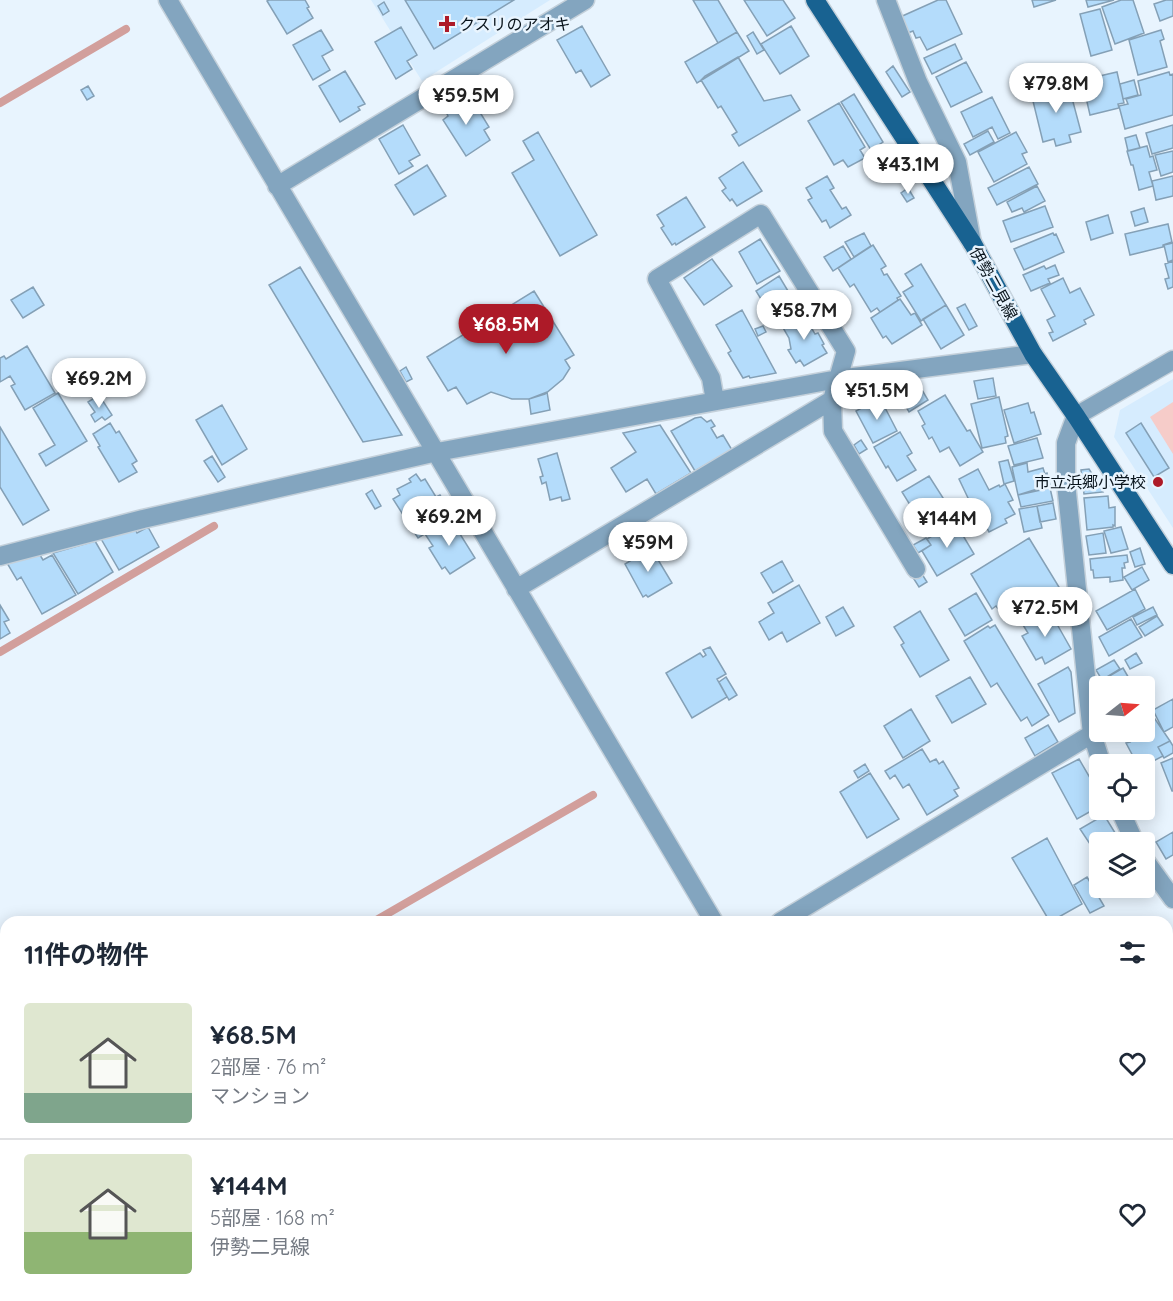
<!DOCTYPE html>
<html lang="ja">
<head>
<meta charset="utf-8">
<style>
  :root { --surface:#fff; --page:#f2f2f3; --text:#1f2937; --muted:#747a83; --line:#e0e1e3; --accent:#ad1a28 }
  body { margin:0; font-family:Quicksand,"Noto Sans JP",sans-serif; background:var(--page); color:var(--text); height:100vh; display:flex; flex-direction:column; font-size:22px; white-space:nowrap }
  * { box-sizing:border-box; margin:0 }
  p { font-size:20px; color:var(--muted) }
  .icon { flex:none; width:33px; height:33px; fill:none; stroke:currentColor; stroke-width:2; stroke-linecap:round; stroke-linejoin:round }
  .map { position:relative; flex:1; overflow:hidden }
  .drawer { position:absolute; left:0px; top:916px; width:1173px; height:386px; display:flex; flex-direction:column; background:var(--surface); border-radius:18px 18px 0 0; box-shadow:0 3px 15px #0003 }
  .drawer>* { flex:none }
  .needle { width:39px; rotate:73deg }
  .controls { position:absolute; left:1089px; top:676px; display:grid; gap:12px }
  .controls a { display:grid; place-items:center; width:66px; height:66px; border-radius:6px; background:var(--surface); box-shadow:0 3px 15px #0003; font-size:30px }
  .price { position:absolute; translate:-50% -51px; padding:0 14px; border-radius:21px; background:#fff; color:#222; font-size:20px; line-height:39px; filter:drop-shadow(0 2px 3px #0008) }
  .price::after { content:''; position:absolute; left:50%; top:36px; width:18px; height:14px; margin-left:-9px; background:inherit; clip-path:polygon(0 0,100% 0,50% 100%) }
  .price.selected { background:var(--accent); color:#fff }
  ul { padding:0; list-style:none }
  li { display:flex; align-items:center; gap:18px; height:150px; padding:0 24px }
  li+li { border-top:2px solid var(--line) }
  li span { display:grid; place-items:center; flex:none; width:168px; height:120px; border-radius:6px; color:#555 }
  li>.icon { margin-inline-start:auto }
  span .icon { width:72px; height:72px; fill:#fffc; stroke-width:1 }
  li b { font-size:26px }
  h2 { display:flex; justify-content:space-between; align-items:center; height:72px; padding:0 24px; font-size:26px }
  .map>svg:first-child { display:block }
</style>
</head>
<body>
<div class="map">
<svg width="1173" height="1301" viewBox="0 0 1173 1301">
  <rect width="100%" height="100%" fill="#e8f4fe"/>
  <!-- built -->
  <path fill="#d6ecfe" d="M371 0H550L422 81Z
    M1173 379V528L1114 437 1120 410Z
    M609 1296H924L927 1301H600Z"/>
  <!-- green -->
  <path fill="#f6ccc9" d="M1173 402V454L1150 417Z"/>
  <g fill="none" stroke-linecap="round" stroke-linejoin="round">
    <!-- stream -->
    <path stroke="#d29f9c" stroke-width="8" d="M0 103 126 29
      M0 652 214 526
      M373 922 593 795
      M0 1138 6 1134
      M582 1301 590 1296"/>
  </g>
  <!-- building -->
  <path fill="#b4dcfb" stroke="#84a0b6" stroke-width="1.5" d="M269 0H305L309 7 307 8 313 18 287 34 267 1Z
    M405 0H514L434 49Z
    M693 0H718L737 32 718 43Z
    M744 0H783L795 18 767 36Z
    M938 0H946L962 34 927 50 920 37 916 38 913 31 905 34 898 18Z
    M1032 0H1056L1034 7Z
    M1086 0H1114L1088 7Z
    M1121 0H1133L1144 33 1115 44 1102 7Z
    M1166 0H1173V16L1160 21 1154 4Z
    M384 2 389 11 383 15 378 6Z
    M1100 9 1112 50 1091 56 1080 14Z
    M582 26 610 75 591 87 581 70 576 73 557 40Z
    M791 26 809 56 780 74 761 44Z
    M401 27 417 55 407 61 412 69 396 79 375 42Z
    M321 30 333 50 322 56 330 70 313 80 293 45Z
    M1161 30 1164 39 1160 41 1167 67 1138 75 1129 40Z
    M737 32 749 51 697 83 685 62Z
    M753 32 764 50 757 54 747 36Z
    M955 44 962 59 932 74 924 58Z
    M738 57 764 101 791 95 800 110 739 146 732 135 737 132 721 106 718 108 701 80 705 76Z
    M966 62 982 92 951 107 936 77Z
    M893 66 910 92 902 97 886 72Z
    M345 71 365 104 358 107 360 110 340 122 319 86Z
    M1117 72 1124 103 1118 104 1119 108 1090 115 1082 80Z
    M1169 72 1170 75 1173 74V115L1125 129 1119 106 1128 104 1126 99 1141 95 1138 81Z
    M1134 80 1138 95 1123 99 1120 84Z
    M1068 83 1081 132 1069 135 1071 142 1056 146 1054 139 1043 142 1031 93Z
    M88 86 94 96 87 100 81 90Z
    M854 94 883 142 871 150 841 102Z
    M461 97 470 113 478 109 489 127 484 130 490 140 466 156 443 120 448 116 444 108Z
    M992 97 1010 133 998 139 992 127 973 137 961 112Z
    M839 103 865 147 860 150 865 158 848 167 843 160 834 165 808 121Z
    M403 125 420 155 409 161 413 166 399 174 379 139Z
    M1173 125V148L1152 154 1146 133Z
    M988 131 994 142 970 155 964 144Z
    M538 132 597 235 560 256 512 173 534 160 523 141Z
    M1016 132 1027 152 1022 154 1027 164 994 182 978 152Z
    M1136 135 1140 148 1128 151 1125 138Z
    M1147 146 1150 157 1153 156 1157 170 1149 172 1153 186 1139 190 1133 165H1131L1127 151Z
    M1173 151V172L1161 176 1155 155Z
    M743 162 762 191 737 206 732 199 730 201 722 191 726 188 719 178Z
    M427 165 446 196 414 215 395 185Z
    M1029 167 1038 184 997 205 988 188Z
    M827 176 834 188 830 190 842 209 846 207 851 215 830 228 826 220 822 222 808 200 812 198 806 188Z
    M1173 176V196L1156 200 1152 181Z
    M1037 186 1045 201 1024 212 1022 208 1012 212 1007 202Z
    M908 188 914 198 907 202 901 193Z
    M686 197 705 227 676 245 675 243 672 245 661 228 664 226 657 215Z
    M1045 206 1053 227 1011 242 1003 221Z
    M1144 208 1148 222 1135 226 1131 212Z
    M1108 215 1113 233 1091 240 1086 222Z
    M1168 224 1172 242 1163 245V247L1130 255 1125 234Z
    M864 233 871 246 854 257 845 242Z
    M1053 233 1054 235 1056 234 1064 252 1024 270 1014 249Z
    M760 239 780 271 757 284 739 252Z
    M1173 243V260L1168 262 1164 245Z
    M873 245 886 266 881 269 884 275 887 274 901 296 897 298 898 300 880 312 877 308 871 312 854 284 850 287 838 268Z
    M843 246 851 259 833 271 824 257Z
    M712 259 732 286 704 305 684 278Z
    M1173 261V287L1168 289 1165 279 1169 278 1165 264Z
    M921 264 946 305 921 321 903 292 913 286 905 274Z
    M1055 265 1059 275 1048 279 1050 283 1031 291 1023 275 1044 266 1046 269Z
    M300 267 402 435 363 442 269 285Z
    M779 276 794 301 771 315 756 291Z
    M1063 278 1070 293 1080 288 1094 315 1084 320 1086 324 1053 341 1049 333 1053 332 1047 320 1055 316 1041 289Z
    M33 287 44 305 23 318 11 300Z
    M534 291 574 355 565 360 570 368 563 379 545 394 529 399H512L491 392 467 404 456 387 448 391 427 357Z
    M900 299 911 315 915 313 922 325 892 344 886 336 883 338 871 318Z
    M965 304 977 326 969 330 957 308Z
    M946 305 964 335 941 349 923 319Z
    M742 310 776 373 750 378 749 376 743 378 728 353 731 351 716 325Z
    M803 313 815 334 818 333 824 344 822 345 827 353 804 366 800 360 796 363 788 350 791 349 789 338 782 326Z
    M763 326 766 332 758 336 755 329Z
    M27 346 55 393 25 410 11 386 15 384 10 376 0 382V358L4 356 6 359Z
    M406 367 412 379 406 382 400 371Z
    M993 378 996 396 978 399 974 381Z
    M919 385 928 400 909 412 896 390Z
    M547 392 550 410 531 414 529 399Z
    M58 393 87 441 46 466 39 454 55 445 33 408Z
    M99 395 112 415 105 420 102 417 95 422 91 415 95 412 88 402Z
    M945 395 967 431 970 430 983 452 960 466 949 447 940 452 932 437 929 439 922 426 925 424 918 411Z
    M999 397 1008 436 1005 437 1006 443 982 448 971 404Z
    M880 398 897 431 873 443 856 411Z
    M1028 403 1031 413 1034 412 1041 434 1014 443 1004 410Z
    M222 405 247 449 222 465 196 420Z
    M701 417 707 422 711 420 715 426 711 428 717 438 723 435 732 450 695 471 671 431 695 418Z
    M110 423 116 433 119 431 137 461 132 464 137 472 119 482 98 447 100 446 93 434Z
    M1141 423 1169 468 1154 477 1126 433Z
    M660 425 691 473 656 494 647 479 626 492 611 468 636 452 623 433Z
    M0 427 49 510 23 525 0 487Z
    M900 432 912 453 907 456 916 470 897 481 888 466 886 468 874 447Z
    M1037 438 1043 458 1014 465 1008 446Z
    M861 440 867 449 859 454 854 445Z
    M557 453 570 499 562 501 561 497 550 500 546 482 542 484 540 477 543 476 538 459Z
    M212 456 225 477 218 482 204 461Z
    M1008 460 1014 481 1004 484 999 462Z
    M1027 463 1028 472 1043 468 1045 474 1047 473 1050 485 1018 495 1012 467Z
    M978 469 989 490 999 485 1000 487 1005 484 1013 500 1008 502 1015 514 1005 519 1007 523 989 532 972 499 969 500 959 479Z
    M1089 469 1103 492 1084 494 1081 470Z
    M416 474 421 481 425 479 436 497 440 495 449 510 440 516 444 522 418 538 393 499 400 495 397 489 411 482 409 479Z
    M929 476 952 512 925 529 902 492Z
    M1050 488 1053 501 1021 507 1018 495Z
    M372 490 381 506 375 509 366 494Z
    M1108 496 1109 508 1115 507V526L1113 525V527L1087 530 1084 498Z
    M1053 503 1056 519 1040 522 1037 506Z
    M1037 506 1042 528 1024 532 1019 509Z
    M450 518 475 558 450 574 445 567 442 569 429 548 433 546 425 534Z
    M955 522 974 554 937 576 922 551 931 545 927 539Z
    M148 527 159 547 119 570 100 537 129 532 135 529 137 533Z
    M1121 527 1128 549 1111 553 1104 531Z
    M1103 533 1106 553 1089 555 1086 536Z
    M926 538 931 545 918 553 913 545Z
    M1029 538 1062 592 1031 611 1025 602 1003 615 996 606 992 609 971 574Z
    M95 541 113 572 78 594 53 553Z
    M651 548 672 583 648 597 646 595 643 597 625 564Z
    M1140 548 1145 564 1135 567 1130 552Z
    M40 555 43 560 52 555 76 595 42 614 21 577 17 580 7 563Z
    M1127 555 1128 562 1124 563 1125 568H1122L1123 580 1110 582V577L1094 578 1093 570H1091L1090 559Z
    M782 561 793 581 773 593 761 573Z
    M1142 567 1149 580 1132 590 1124 577Z
    M920 571 927 582 919 587 912 576Z
    M799 585 820 623 787 642 782 632 769 640 759 622 774 613 768 603Z
    M1135 589 1145 609 1107 630 1096 611Z
    M976 593 992 620 965 636 949 609Z
    M0 605 9 620 4 622 10 633 0 639Z
    M843 607 854 626 836 636 826 617Z
    M1153 607 1157 615 1137 625 1133 617Z
    M1049 610 1071 649 1045 664 1042 657 1036 660 1022 636 1028 633 1023 625Z
    M920 611 949 660 920 677 901 645 904 643 894 627Z
    M1157 616 1163 625 1145 636 1139 627Z
    M1131 619 1142 637 1109 656 1099 637Z
    M995 625 1049 715 1032 726 1027 717 1021 721 997 683 991 687 964 641 988 626 990 628Z
    M710 647 726 674 717 679 727 697 692 718 666 673 700 653 703 657 706 655 703 650Z
    M1136 653 1142 663 1130 669 1125 660Z
    M1114 660 1120 669 1102 680 1096 670Z
    M1068 667 1071 672 1075 713 1059 722 1038 684Z
    M1123 668 1134 687H1102L1099 682Z
    M726 677 737 695 729 700 719 682Z
    M970 677 986 704 952 723 936 696Z
    M1173 699V727L1164 732 1153 710Z
    M911 709 930 741 903 758 884 726Z
    M1148 716 1152 721 1155 719 1170 741 1158 747 1163 756 1144 766 1138 756 1134 758 1126 743 1130 742 1123 732H1144V718Z
    M1048 725 1058 742 1035 756 1025 738Z
    M1170 741 1173 746V753L1164 758 1158 747Z
    M922 749 930 762 936 759 939 764 943 761 959 788 954 790 958 796 927 815 909 784 903 788 895 775 890 779 885 771Z
    M1173 758V791H1172L1161 763Z
    M1079 759 1100 795V806L1077 819 1052 773Z
    M865 764 869 771 858 778 854 771Z
    M870 773 899 819 867 838 840 792Z
    M1104 815 1117 836 1106 843H1100V847L1094 850 1080 829Z
    M1173 832V855L1166 859 1156 842Z
    M1047 838 1082 904 1050 922 1012 858Z
    M1087 877 1104 906 1090 913 1074 885Z
    M1173 970V1023L1167 1014V974Z
    M1167 1019 1173 1029V1147L1167 1137Z
    M1168 1289 1173 1292V1301H1161L1164 1296H1167Z
    M181 1296H201L203 1301H184Z
    M655 1296H790L781 1301H646Z
    M1062 1296H1080L1083 1301H1055Z"/>
  <g fill="none" stroke-linecap="round" stroke-linejoin="round">
    <!-- minor casing -->
    <g stroke="#c4d0da" stroke-width="21">
      <path id="minor" d="M168 0 714 922
        M886 0 918 82 957 162 972 243
        M277 186 585 0
        M715 401 711 378 657 279 761 214 846 351 832 400 833 431 916 569
        M0 556 143 519 437 452 838 379 1033 354
        M516 589 832 400
        M1102 765 1092 734 1066 483V443L1076 416 1173 360
        M1120 810 1135 843
        M1144 859 1173 899
        M780 922 1092 734
        M1167 1225 1173 1222
        M940 1296 943 1301
        M1022 1301 1031 1296"/>
    </g>
    <!-- major casing -->
    <g stroke="#c4d0da" stroke-width="21">
      <path id="major" d="M815 0 973 244 1033 354 1076 416 1173 565"/>
    </g>
    <!-- minor -->
    <use href="#minor" stroke="#83a5bf" stroke-width="18"/>
    <!-- major -->
    <use href="#major" stroke="#186291" stroke-width="18"/>
  </g>
  <!-- markers -->
  <g fill="#ad1a28" stroke="#e8f4fe" stroke-width="2">
    <path d="M444 15h6v6h6v6h-6v6h-6v-6h-6v-6h6z"/>
    <circle cx="1158" cy="482" r="6"/>
  </g>
  <g text-anchor="middle" stroke-width="5" stroke-linejoin="round" paint-order="stroke">
    <!-- poi labels -->
    <g font-size="16" fill="#09141c" stroke="#e8f4fe" text-anchor="start">
      <text x="459" y="30">クスリのアオキ</text>
      <text x="1146" y="488" text-anchor="end">市立浜郷小学校</text>
    </g>
    <!-- street labels -->
    <g font-size="16" fill="#09141c" stroke="#e8f4fe">
      <text transform="translate(994 283) rotate(61)" y="6">伊勢二見線</text>
    </g>
  </g>
</svg>
<div class="controls">
<a><svg class="needle" viewBox="-14 -14 28 28"><path d="M0-13l5 13h-10z" fill="#e53935"/><path d="M0 13l5-13h-10z" fill="#747a83"/></svg></a>
<a><svg class="icon" aria-label="locate" viewBox="0 0 24 24"><circle cx="12" cy="12" r="6"/><path d="M12 2v4M12 18v4M2 12h4M18 12h4"/></svg></a>
<a><svg class="icon" aria-label="layers" viewBox="0 0 24 24"><path d="M12 4l9 5-9 5-9-5zM3 14l9 5 9-5"/></svg></a>
</div>
<b class="price" style="left:1056px;top:114px">¥79.8M</b>
<b class="price" style="left:466px;top:126px">¥59.5M</b>
<b class="price" style="left:908px;top:195px">¥43.1M</b>
<b class="price" style="left:804px;top:341px">¥58.7M</b>
<b class="price selected" style="left:506px;top:355px">¥68.5M</b>
<b class="price" style="left:99px;top:409px">¥69.2M</b>
<b class="price" style="left:877px;top:421px">¥51.5M</b>
<b class="price" style="left:449px;top:547px">¥69.2M</b>
<b class="price" style="left:947px;top:549px">¥144M</b>
<b class="price" style="left:648px;top:573px">¥59M</b>
<b class="price" style="left:1045px;top:638px">¥72.5M</b>
<section class="drawer">
<h2>11件の物件<svg class="icon" aria-label="filters" viewBox="0 0 24 24"><path d="M4 7h16M4 17h16"/><circle cx="9" cy="7" r="2"/><circle cx="15" cy="17" r="2"/></svg></h2>
<ul>
<li><span style="background:linear-gradient(#dfe7d0 75%,#7fa58c 0)"><svg class="icon" aria-label="home" viewBox="0 0 24 24"><path d="M3 11l9-7 9 7M6 9v11h12V9"/></svg></span><div><b>¥68.5M</b><p>2部屋 · 76 m²</p><p>マンション</p></div><svg class="icon" aria-label="heart" viewBox="0 0 24 24"><path d="M12 20l-8-8c-3-5 5-10 8-4 3-6 11-1 8 4z"/></svg></li>
<li><span style="background:linear-gradient(#dfe7d0 65%,#8fb573 0)"><svg class="icon" aria-label="home" viewBox="0 0 24 24"><path d="M3 11l9-7 9 7M6 9v11h12V9"/></svg></span><div><b>¥144M</b><p>5部屋 · 168 m²</p><p>伊勢二見線</p></div><svg class="icon" aria-label="heart" viewBox="0 0 24 24"><path d="M12 20l-8-8c-3-5 5-10 8-4 3-6 11-1 8 4z"/></svg></li>
</ul>
</section>
</div>
</body>
</html>
